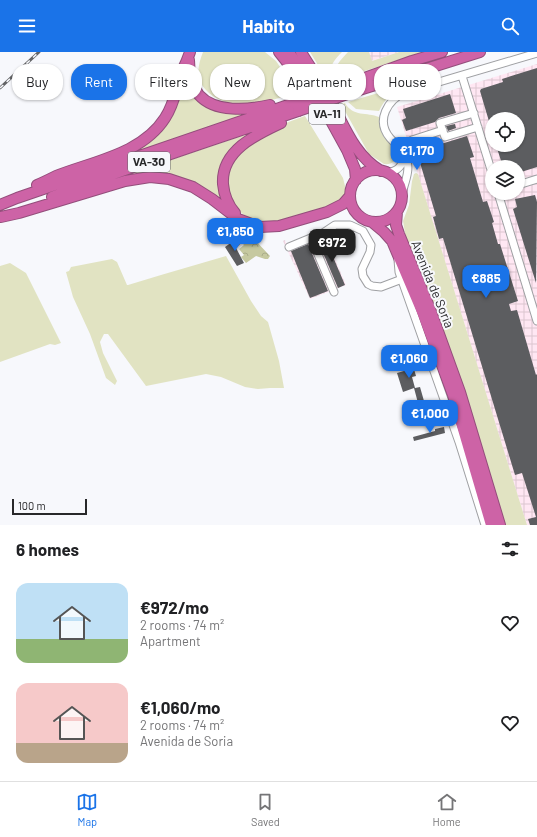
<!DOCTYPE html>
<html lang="en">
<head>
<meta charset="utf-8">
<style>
  :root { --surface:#fff; --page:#f2f2f2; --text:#202124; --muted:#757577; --line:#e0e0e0; --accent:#1a73e8 }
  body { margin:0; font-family:Barlow,sans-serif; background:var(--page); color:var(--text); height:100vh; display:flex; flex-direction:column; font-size:15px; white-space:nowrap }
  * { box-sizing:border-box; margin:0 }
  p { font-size:13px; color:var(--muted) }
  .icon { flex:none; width:22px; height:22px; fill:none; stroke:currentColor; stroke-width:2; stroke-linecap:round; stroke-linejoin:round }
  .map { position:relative; height:473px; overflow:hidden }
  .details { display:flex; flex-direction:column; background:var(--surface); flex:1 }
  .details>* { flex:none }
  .banner { position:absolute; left:12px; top:12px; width:513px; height:36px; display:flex; gap:8px }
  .tools { position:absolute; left:485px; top:60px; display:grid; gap:8px }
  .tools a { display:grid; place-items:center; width:40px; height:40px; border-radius:50%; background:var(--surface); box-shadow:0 1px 3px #0004; font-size:20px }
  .scale { position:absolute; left:12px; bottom:10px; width:75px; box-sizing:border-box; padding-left:4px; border:2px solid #28282a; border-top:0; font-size:11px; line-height:14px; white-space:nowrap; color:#28282a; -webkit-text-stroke:3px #f7f8fc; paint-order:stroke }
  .price { position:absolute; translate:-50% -34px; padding:0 9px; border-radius:8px; background:var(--accent); color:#fff; font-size:13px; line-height:26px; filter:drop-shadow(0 1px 2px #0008) }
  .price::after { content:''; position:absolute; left:50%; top:24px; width:12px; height:9px; margin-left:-6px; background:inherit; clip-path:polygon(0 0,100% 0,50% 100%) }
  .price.on { background:#222; color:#fff }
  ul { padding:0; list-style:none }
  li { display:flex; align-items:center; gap:12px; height:100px; padding:0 16px }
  li span { display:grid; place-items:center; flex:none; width:112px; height:80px; border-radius:12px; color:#555 }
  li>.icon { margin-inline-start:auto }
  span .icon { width:48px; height:48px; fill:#fffc; stroke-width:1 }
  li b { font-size:17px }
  h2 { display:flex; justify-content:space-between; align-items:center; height:48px; padding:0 16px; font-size:17px }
  .pill { padding:0 14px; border-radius:16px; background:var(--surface); box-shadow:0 1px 3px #0004; font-size:14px; line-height:36px }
  .pill.on { background:var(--accent); color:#fff }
  header { display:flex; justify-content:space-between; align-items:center; height:52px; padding:0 16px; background:var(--accent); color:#fff; font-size:18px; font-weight:700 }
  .tabs { display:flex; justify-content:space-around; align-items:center; height:56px; border-top:1px solid var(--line); background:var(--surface); font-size:11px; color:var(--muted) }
  .tabs a { display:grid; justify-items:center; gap:2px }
  .tabs .on { color:var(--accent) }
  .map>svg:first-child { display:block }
</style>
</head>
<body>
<header><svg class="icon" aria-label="menu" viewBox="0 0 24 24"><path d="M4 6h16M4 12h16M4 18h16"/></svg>Habito<svg class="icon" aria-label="search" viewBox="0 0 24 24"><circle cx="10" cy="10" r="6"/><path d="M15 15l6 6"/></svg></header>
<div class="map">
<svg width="537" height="473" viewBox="0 0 537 473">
  <defs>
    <pattern id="industrial-grid" width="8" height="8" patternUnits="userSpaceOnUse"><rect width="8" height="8" fill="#ffe7f3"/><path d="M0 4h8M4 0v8" fill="none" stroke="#dbc6d0"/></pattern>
    <pattern id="forest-crowns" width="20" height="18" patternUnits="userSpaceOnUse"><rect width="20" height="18" fill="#c6c9a0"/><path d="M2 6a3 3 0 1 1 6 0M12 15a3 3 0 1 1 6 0" fill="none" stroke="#aaad8a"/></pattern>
  </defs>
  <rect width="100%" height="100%" fill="#f7f8fc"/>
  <!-- industrial -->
  <path fill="url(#industrial-grid)" fill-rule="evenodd" d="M369 0H399L371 9Z
    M537 12V473H527L397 55ZM492 67H518V93H492ZM492 115H518V141H492Z
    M326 183 327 185 326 186 346 233 310 247 283 189 285 188 286 191 289 192Z"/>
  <!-- green -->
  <path fill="#e1e3c2" d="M203 0H265L276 9 297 40C269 50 228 63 205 37 195 26 198 13 203 0Z
    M310 0H342C333 9 327 17 332 30L329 31Z
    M348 0H369L372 9 399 0H423L337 28C332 15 340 9 348 0Z
    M184 21 200 48 259 58 126 103 152 85Z
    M405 33C393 40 385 46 379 59L356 57 348 50Z
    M345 51C353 65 367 60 379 65L381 78 384 85 398 102C397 109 391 113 384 112L369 102 341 52Z
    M305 64 343 126 345 134V143L337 150 330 153C312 159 281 171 262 170 250 169 239 161 233 151 206 106 271 75 305 64Z
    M263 77 230 100 225 150 185 128 108 129Z
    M416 121 418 122 527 473H505L407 192 403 169 409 153 412 129 414 122Z
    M226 204 251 249 261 264 268 270 279 309 284 336H270L258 337 245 335 221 325 206 322 146 334 108 282H104L100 290 103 301 117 329 115 333 106 326 90 282 73 245 66 220 69 219 71 215 112 207 117 210 127 233H128L161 223Z
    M10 211 26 221 61 291 55 293 50 292 0 310V214Z"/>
  <!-- forest -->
  <path fill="url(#forest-crowns)" d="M234 177 252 185 270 204 268 207H265L256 204 246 211 241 205 244 203 239 197 244 193 233 180Z"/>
  <!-- building -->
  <path fill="#5c5d60" d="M537 16V115L518 121V115H503L496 93H518V67H492L491 76 480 39 481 37 503 30 502 27Z
    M450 42 456 61 439 66 435 70 406 79 402 68 406 66 403 57Z
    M455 72 456 76 448 79 446 74Z
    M467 84 474 105 470 106 483 150 487 149 494 170 492 171 498 192H500L518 249 509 252 511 259 517 258 536 323 537 322V473H530L528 467 536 465 522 421 515 423 443 186 439 187 433 165 436 164 415 94 429 90 431 95Z
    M535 143 537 150 536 231 513 157 517 155 515 147Z
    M325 186 345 233 338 236 318 189Z
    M236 187 240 192 236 196 244 211 237 214 225 195Z
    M308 192 328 239 310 246 291 199Z
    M411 307 416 324 412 325 415 336 420 335 424 349 418 351 414 336 403 340 397 321 404 319 400 310Z
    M416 351 417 355 408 358 407 353Z
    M444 375 445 381 414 389 413 385 435 379V377Z"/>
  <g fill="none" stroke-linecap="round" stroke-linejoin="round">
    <!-- minor casing -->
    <g stroke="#9fa0a3" stroke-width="9">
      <path id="minor" d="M462 24 492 121
        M474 61 440 71 445 85 478 75
        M412 88 443 78
        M387 121C398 119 403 114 404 103
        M518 133 537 127
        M402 141C405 130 411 117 406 105 403 97 395 92 390 86 375 68 388 48 405 40L537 1
        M498 141 537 269
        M311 186 334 240
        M289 195 323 181 335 173H350L363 179 371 193 370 200 362 217 363 224 368 232 372 234 381 235 402 227
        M398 208 399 220 459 390 485 473"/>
    </g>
    <!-- highway casing -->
    <g stroke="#934e7b" stroke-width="12">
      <path id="highway" d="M279 0 294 19
        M289 0 319 47 347 98 355 117 356 128
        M301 0C309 14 319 27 327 42 343 69 352 102 381 119
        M189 8C189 20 191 33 199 43 215 61 248 58 270 53
        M348 32 412 9 442 0
        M353 40 480 0
        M350 144a26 26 0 1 1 52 0a26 26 0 1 1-52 0Z
        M37 133C44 130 50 127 56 124 94 109 142 102 165 66 175 51 177 33 183 17 186 11 188 6 190 0
        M52 145C133 113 216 87 298 59
        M0 153 17 146 294 51
        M397 160 396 173 399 182 430 257 460 340 500 473
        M235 161C228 153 224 143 223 132 221 99 255 83 281 71
        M1 165 19 161 125 129 150 125 169 127 193 135 212 147 238 167 260 175 279 174 327 160 343 152 350 144
        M372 170 384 180 392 189 423 262 453 343 491 473"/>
    </g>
    <!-- minor -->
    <use href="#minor" stroke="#fff" stroke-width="7"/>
    <!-- highway -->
    <use href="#highway" stroke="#cd63a6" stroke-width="10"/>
    <!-- rail casing -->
    <g stroke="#636466" stroke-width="3">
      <path id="rail" d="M0 36 39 0"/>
    </g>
    <!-- rail -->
    <use href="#rail" stroke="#f7f8fc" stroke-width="1.5" stroke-dasharray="4.5" stroke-linecap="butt"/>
    <!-- highway-bridge casing -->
    <g stroke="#934e7b" stroke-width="12" stroke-linecap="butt">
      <path id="highway-bridge" d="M294 51 348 32
        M298 59 353 40"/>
    </g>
    <!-- highway-bridge -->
    <use href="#highway-bridge" stroke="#cd63a6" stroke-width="10"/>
  </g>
  <g text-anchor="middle" stroke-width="4" stroke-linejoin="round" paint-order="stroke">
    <!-- shield labels -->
    <g fill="#f7f8fc" stroke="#666669" stroke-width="1">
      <rect x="309" y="52" width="36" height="20" rx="3"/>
      <rect x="128" y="100" width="42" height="20" rx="3"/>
    </g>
    <g font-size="12" font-weight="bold" fill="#28282a">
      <text x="327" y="66">VA-11</text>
      <text x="149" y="114">VA-30</text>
    </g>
    <!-- street labels -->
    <g font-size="13" fill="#28282a" stroke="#f7f8fc">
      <text transform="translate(433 232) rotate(68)" y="5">Avenida de Soria</text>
    </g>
  </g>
</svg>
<div class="tools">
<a><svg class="icon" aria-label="locate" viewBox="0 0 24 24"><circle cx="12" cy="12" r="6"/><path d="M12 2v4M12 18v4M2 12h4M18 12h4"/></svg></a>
<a><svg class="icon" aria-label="layers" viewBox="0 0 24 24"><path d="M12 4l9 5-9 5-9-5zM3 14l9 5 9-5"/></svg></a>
</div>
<div class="scale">100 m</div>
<b class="price" style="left:417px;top:119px">€1,170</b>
<b class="price" style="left:235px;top:200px">€1,850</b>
<b class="price on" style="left:332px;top:211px">€972</b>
<b class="price" style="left:486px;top:247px">€885</b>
<b class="price" style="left:409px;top:327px">€1,060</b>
<b class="price" style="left:430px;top:382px">€1,000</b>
<div class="banner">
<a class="pill">Buy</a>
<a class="pill on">Rent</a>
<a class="pill">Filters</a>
<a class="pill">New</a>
<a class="pill">Apartment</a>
<a class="pill">House</a>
</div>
</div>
<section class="details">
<h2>6 homes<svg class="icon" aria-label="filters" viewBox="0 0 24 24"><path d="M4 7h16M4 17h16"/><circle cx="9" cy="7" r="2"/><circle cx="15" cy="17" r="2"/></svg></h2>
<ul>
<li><span style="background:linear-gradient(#bfe0f5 70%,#8fb573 0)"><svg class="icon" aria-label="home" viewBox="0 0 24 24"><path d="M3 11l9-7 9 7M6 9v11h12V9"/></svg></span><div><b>€972/mo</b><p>2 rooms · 74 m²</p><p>Apartment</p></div><svg class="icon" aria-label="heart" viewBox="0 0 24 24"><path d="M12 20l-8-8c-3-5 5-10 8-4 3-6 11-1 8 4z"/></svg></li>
<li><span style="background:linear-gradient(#f6c9c9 75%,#b9a48a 0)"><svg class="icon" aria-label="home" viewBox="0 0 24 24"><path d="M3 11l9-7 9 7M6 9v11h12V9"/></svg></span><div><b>€1,060/mo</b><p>2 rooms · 74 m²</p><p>Avenida de Soria</p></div><svg class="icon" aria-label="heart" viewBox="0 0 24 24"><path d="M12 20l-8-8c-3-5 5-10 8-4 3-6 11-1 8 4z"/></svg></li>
</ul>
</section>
<nav class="tabs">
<a class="on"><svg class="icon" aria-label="map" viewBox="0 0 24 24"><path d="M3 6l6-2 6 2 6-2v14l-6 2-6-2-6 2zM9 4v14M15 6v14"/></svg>Map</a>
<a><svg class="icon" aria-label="saved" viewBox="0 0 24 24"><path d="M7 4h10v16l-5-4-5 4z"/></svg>Saved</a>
<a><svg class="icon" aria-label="home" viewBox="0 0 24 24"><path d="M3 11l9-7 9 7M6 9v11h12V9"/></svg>Home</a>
</nav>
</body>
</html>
